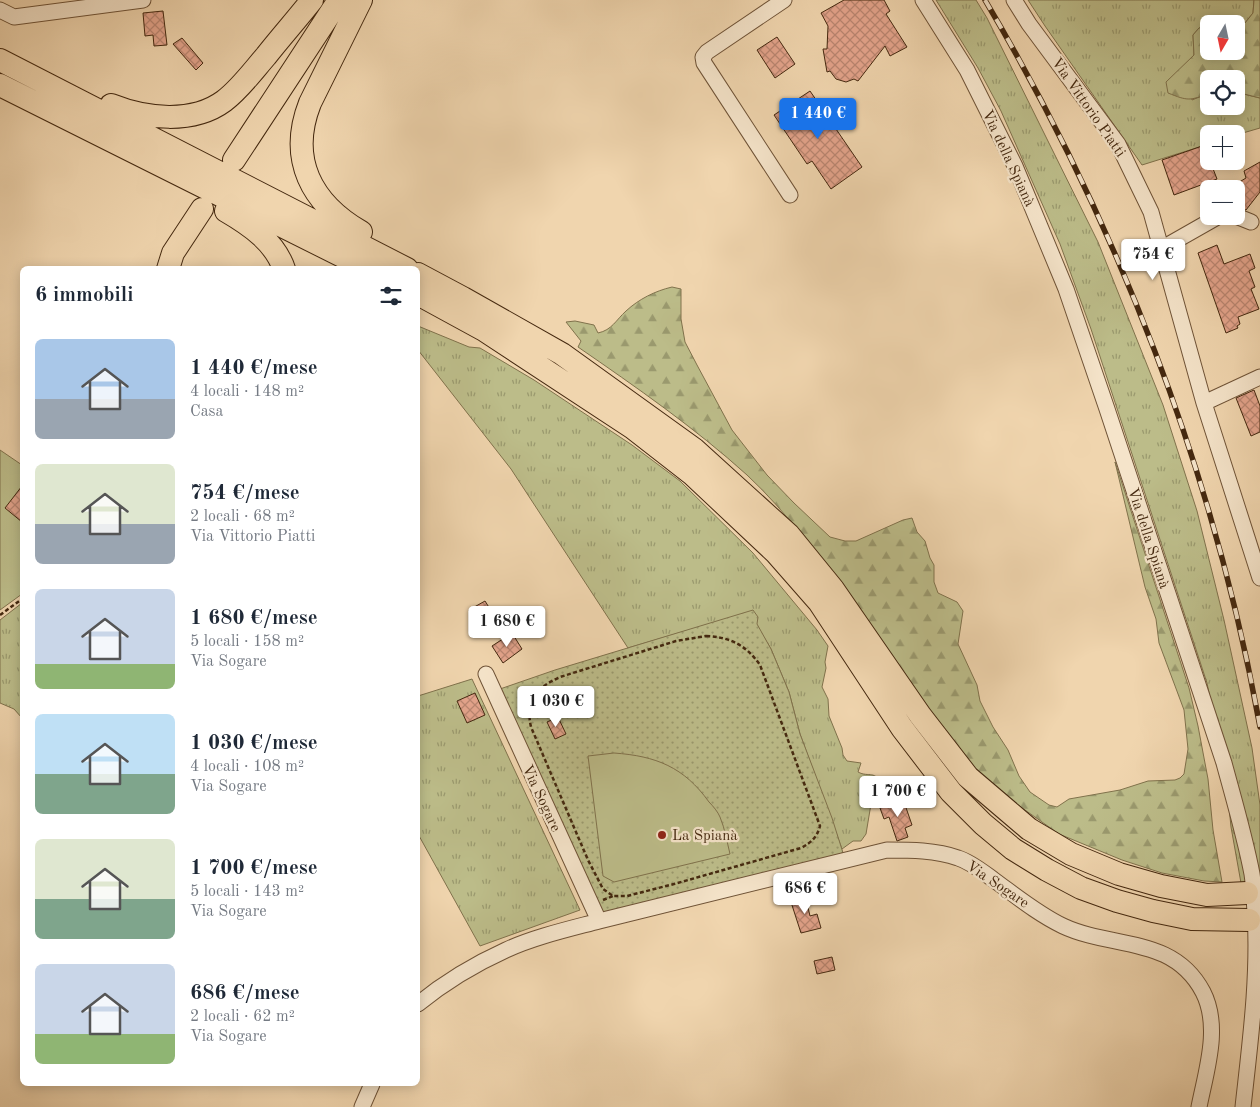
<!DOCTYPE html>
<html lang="it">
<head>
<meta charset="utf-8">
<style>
  :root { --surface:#fff; --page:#f6f6f7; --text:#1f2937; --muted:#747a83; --accent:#1a73e8 }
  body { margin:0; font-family:"Old Standard TT",serif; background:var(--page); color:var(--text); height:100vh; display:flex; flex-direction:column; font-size:19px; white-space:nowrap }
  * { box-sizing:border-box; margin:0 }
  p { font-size:16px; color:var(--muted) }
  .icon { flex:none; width:28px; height:28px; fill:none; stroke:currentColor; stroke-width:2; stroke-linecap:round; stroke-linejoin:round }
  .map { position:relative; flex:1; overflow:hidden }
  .drawer { position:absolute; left:20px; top:266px; width:400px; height:820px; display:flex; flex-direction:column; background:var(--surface); border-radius:8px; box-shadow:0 2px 12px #0003 }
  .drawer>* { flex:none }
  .needle { width:32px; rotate:189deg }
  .fabs { position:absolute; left:1200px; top:15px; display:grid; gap:10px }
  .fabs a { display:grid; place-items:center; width:45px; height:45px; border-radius:8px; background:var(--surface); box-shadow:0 2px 12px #0003; font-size:25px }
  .price { position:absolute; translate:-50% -42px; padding:0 11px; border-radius:5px; background:#fff; color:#222; font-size:16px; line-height:32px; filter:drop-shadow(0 1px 2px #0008) }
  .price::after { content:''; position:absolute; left:50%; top:30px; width:15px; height:11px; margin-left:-8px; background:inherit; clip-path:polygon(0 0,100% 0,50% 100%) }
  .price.selected { background:var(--accent); color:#fff }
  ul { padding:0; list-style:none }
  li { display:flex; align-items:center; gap:15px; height:125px; padding:0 15px }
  li span { display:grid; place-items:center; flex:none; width:140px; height:100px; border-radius:8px; color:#555 }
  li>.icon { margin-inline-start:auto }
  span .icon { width:60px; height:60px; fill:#fffc; stroke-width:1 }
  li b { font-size:21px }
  h2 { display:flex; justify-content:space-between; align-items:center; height:60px; padding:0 15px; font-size:21px }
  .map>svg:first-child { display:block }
</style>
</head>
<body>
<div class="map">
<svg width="1260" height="1107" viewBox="0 0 1260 1107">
  <defs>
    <pattern id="grass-tufts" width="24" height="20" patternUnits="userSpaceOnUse" patternTransform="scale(1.25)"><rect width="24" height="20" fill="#bcbc89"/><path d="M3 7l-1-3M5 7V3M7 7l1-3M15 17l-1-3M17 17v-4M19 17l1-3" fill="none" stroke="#9a996e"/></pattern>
    <pattern id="forest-firs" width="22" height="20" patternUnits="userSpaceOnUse" patternTransform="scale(1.25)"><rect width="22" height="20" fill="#bcbc89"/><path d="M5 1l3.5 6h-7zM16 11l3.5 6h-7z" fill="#9a996e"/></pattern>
    <pattern id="park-dots" width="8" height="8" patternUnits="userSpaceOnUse" patternTransform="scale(1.25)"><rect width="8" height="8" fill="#bcbc89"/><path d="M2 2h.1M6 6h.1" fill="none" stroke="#9a996e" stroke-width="1.8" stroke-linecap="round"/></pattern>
    <pattern id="building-cross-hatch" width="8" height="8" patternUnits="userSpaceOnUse" patternTransform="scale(1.25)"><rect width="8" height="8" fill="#e4a48c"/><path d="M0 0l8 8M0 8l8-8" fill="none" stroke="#ba8671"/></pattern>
  </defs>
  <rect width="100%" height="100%" fill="#f0d5ae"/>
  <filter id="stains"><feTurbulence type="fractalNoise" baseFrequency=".004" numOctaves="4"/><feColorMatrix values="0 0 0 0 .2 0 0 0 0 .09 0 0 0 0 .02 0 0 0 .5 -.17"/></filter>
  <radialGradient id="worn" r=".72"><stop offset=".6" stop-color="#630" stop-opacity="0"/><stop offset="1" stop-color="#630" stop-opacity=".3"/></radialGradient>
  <!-- grass -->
  <path fill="url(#grass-tufts)" stroke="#80724c" d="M936 0H976L987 18 1098 242 1163 405 1197 511 1224 620 1252 748 1260 805V884L1241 883 1231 827 1226 777 1207 683 1091 329 1060 244 1001 111 978 68Z
    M1028 0H1254L1253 13 1245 23 1227 22 1209 24V26L1199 28 1193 35 1194 55 1186 64 1192 100 1209 93V106H1236V92L1260 98V128L1236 135V134H1209V144L1142 165 1045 26Z
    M418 326 469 347 480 348 534 380 632 445 680 481 753 553 817 630 828 646 825 662 826 668 822 687 828 699 829 716 842 748 843 755 847 761 861 763 858 772C869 778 876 769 881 786L871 804 866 834 861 841H853L842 849 800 734 789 692 771 649 756 624 753 611 628 648 511 469 418 350Z
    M22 603V602V718L14 709 0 703V620Z
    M472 679 580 910 480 946 418 834V696Z"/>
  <!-- forest -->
  <path fill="url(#forest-firs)" stroke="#80724c" d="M1254 0H1260V98L1236 92V79H1209V93C1190 101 1188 101 1168 93L1166 82 1194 55 1193 35 1199 28 1209 26V51H1236V24H1219L1227 22 1245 23 1253 13Z
    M672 287 681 289V319L685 342 697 365 732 430 767 475 794 503 830 537 845 541H856L903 520 912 518 917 532 925 541 930 558 934 565V582L938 593 957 602 963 611 958 644 977 685 980 701 993 727 1008 750 1019 776 1030 792 1049 805 1057 807 1069 799 1120 790 1148 781 1175 780 1180 778 1184 774 1188 749 1184 710 1159 643 1156 619 1145 587 1115 462 1189 688 1198 726 1208 779 1213 830 1222 882 1204 881 1162 873 1122 860 1059 834 1008 798 977 771 953 743C919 697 886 651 853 604 821 560 788 513 747 475 695 428 636 387 578 347L581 341 566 322 575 321 594 325 598 333C612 330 616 320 626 311 639 299 655 291 672 287Z"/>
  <!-- park -->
  <path fill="url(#park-dots)" stroke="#80724c" d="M753 610 758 617 757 624 771 649 789 692 800 734 832 818 844 856 601 913 500 689 555 670Z"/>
  <!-- pitch -->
  <path fill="#bcbc89" stroke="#80724c" d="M0 450 22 465V594L0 610Z
    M614 753C656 756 684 767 709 802 713 806 718 812 720 817 725 829 727 842 730 854L614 882 603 876 588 756Z"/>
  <!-- building -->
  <path fill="url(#building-cross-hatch)" stroke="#44280f" d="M844 0H884L890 11 886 14 907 47 890 56 885 46 858 81 854 79 846 82 836 79 830 71 827 72 823 49H827L828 26 821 13Z
    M163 11 167 45 154 46 153 35 145 36 143 13Z
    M777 37 795 64 775 78 757 50Z
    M182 38 203 63 196 70 173 44Z
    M810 91 862 167 831 189 812 161 807 164 774 115Z
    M1205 145 1209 161H1210L1217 179 1174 195 1162 160Z
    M1260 162V192L1246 210 1238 207 1236 206V184L1246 178 1244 171Z
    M1217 245 1224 264 1250 254 1255 268 1249 271 1255 287 1251 289 1259 309 1238 317 1240 324 1237 326 1238 328 1226 333 1198 253Z
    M1254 390 1260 406V432L1251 436 1236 398Z
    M22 486V522L5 508Z
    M485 601 495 617 479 627 469 610Z
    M512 633 522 649 503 663 492 646Z
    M475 693 485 715 467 723 457 701Z
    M558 717 566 734 555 739 547 722Z
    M903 799 912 825 905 828 908 837 897 841 889 817 884 819 880 808Z
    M805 895 810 916 817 914 821 928 801 933 790 899Z
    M832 957 835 970 817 974 814 961Z"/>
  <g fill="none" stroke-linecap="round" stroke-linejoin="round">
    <!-- minor casing -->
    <g stroke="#6f5337" stroke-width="17">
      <path id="minor" d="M784 0 707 52 703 57 704 63 790 195
        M923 0 967 70 1015 166 1066 289 1107 409 1224 763C1234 800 1245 837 1252 874 1254 887 1254 900 1255 912 1259 977 1250 1043 1243 1107
        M1014 0 1029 24 1118 144 1151 212 1204 403 1260 578
        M0 10 14 17 143 0
        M1236 216 1251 222
        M1161 249 1219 216
        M1204 403 1260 377
        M486 674 599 921
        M418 1004C445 982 475 964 506 950 534 937 569 929 599 921L887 850C910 850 936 850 958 858 971 862 983 872 994 880 1016 896 1038 914 1063 926 1112 949 1173 935 1203 992 1221 1027 1206 1071 1199 1107
        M362 1107 372 1084"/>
    </g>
    <!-- highway casing -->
    <g stroke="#44280f" stroke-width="24">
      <path id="highway" d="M0 60 407 269
        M0 85 368 269
        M111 105C146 119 193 124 224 101 240 89 253 71 266 56 281 37 297 19 312 0
        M234 160 339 0
        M226 211C250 225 275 242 284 269
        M361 232C311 203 288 159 310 103L361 0
        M168 269 173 253 202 209
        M418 274 463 298 562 354 694 449 789 535 833 589 920 715 968 777 1029 829 1071 854 1119 874 1161 886 1207 895 1247 893
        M418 294 484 330 633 428 692 474 776 553 819 602 902 728 951 792 983 824 1013 849 1047 870 1081 888 1117 901 1153 911 1192 919 1249 920"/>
    </g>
    <!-- path -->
    <path stroke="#44280f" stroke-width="2.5" stroke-dasharray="4 2.5" stroke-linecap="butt" d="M0 615 22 599
      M706 636C730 637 746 645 760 665L820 826C817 837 812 842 801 848L674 884 627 896H613L603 889 588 860 531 727C525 700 536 688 560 677L676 641Z
      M603 900 613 896"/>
    <!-- minor -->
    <use href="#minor" stroke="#f5e4ca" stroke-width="15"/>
    <!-- highway -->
    <use href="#highway" stroke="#f0d5ae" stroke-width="22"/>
    <!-- rail casing -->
    <g stroke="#44280f" stroke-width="5.5">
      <path id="rail" d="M985 0C1117 223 1214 471 1260 727"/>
    </g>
    <!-- rail -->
    <use href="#rail" stroke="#f5e4ca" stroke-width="4" stroke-dasharray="11" stroke-linecap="butt"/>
  </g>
  <!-- markers -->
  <circle fill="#8f2418" stroke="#f5e4ca" stroke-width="2" cx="662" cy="835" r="5"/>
  <g text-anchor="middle" stroke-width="4.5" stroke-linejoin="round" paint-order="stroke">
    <!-- street labels -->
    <g font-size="15" fill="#44280f" stroke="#f5e4ca">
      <text transform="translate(1089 107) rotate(55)" y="5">Via Vittorio Piatti</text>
      <text transform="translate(1009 158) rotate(65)" y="5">Via della Spianà</text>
      <text transform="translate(1149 538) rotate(72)" y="5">Via della Spianà</text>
      <text transform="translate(542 798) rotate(65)" y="5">Via Sogare</text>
      <text transform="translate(998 884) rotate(34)" y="5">Via Sogare</text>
    </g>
    <!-- poi labels -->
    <g font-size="15" fill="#44280f" stroke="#f5e4ca" text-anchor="start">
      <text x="672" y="840">La Spianà</text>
    </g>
  </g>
  <rect width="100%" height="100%" filter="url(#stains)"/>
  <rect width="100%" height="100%" fill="url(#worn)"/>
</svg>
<div class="fabs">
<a><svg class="needle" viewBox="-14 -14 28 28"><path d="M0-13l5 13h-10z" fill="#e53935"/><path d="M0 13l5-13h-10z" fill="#747a83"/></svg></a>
<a><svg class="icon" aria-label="locate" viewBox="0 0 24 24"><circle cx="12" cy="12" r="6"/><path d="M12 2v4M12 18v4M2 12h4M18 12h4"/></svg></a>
<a>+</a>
<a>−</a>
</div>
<b class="price selected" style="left:818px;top:140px">1 440 €</b>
<b class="price" style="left:1153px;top:281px">754 €</b>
<b class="price" style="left:507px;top:648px">1 680 €</b>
<b class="price" style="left:556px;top:728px">1 030 €</b>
<b class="price" style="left:898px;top:818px">1 700 €</b>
<b class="price" style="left:805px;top:915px">686 €</b>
<section class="drawer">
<h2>6 immobili<svg class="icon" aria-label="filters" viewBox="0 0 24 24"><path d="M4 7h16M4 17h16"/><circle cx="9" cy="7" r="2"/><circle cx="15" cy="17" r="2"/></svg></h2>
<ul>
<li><span style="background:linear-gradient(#a9c7e8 60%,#9aa5b1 0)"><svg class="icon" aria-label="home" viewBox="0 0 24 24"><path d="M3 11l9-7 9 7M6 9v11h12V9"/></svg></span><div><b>1 440 €/mese</b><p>4 locali · 148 m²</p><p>Casa</p></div></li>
<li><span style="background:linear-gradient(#dfe7d0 60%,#9aa5b1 0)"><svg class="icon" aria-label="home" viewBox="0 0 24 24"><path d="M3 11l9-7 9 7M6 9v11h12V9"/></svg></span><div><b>754 €/mese</b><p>2 locali · 68 m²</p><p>Via Vittorio Piatti</p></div></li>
<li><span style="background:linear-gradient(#c9d6e8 75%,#8fb573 0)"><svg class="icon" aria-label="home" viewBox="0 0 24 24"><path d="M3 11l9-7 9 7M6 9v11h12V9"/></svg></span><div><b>1 680 €/mese</b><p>5 locali · 158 m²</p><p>Via Sogare</p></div></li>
<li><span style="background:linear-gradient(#bfe0f5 60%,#7fa58c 0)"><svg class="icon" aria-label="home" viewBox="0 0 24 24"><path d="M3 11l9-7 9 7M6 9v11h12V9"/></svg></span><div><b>1 030 €/mese</b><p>4 locali · 108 m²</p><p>Via Sogare</p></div></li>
<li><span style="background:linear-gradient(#dfe7d0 60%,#7fa58c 0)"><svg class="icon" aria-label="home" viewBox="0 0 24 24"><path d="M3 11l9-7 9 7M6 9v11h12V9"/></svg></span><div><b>1 700 €/mese</b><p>5 locali · 143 m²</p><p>Via Sogare</p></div></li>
<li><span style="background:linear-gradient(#c9d6e8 70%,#8fb573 0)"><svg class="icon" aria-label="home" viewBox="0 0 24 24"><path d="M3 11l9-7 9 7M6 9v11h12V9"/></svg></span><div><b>686 €/mese</b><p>2 locali · 62 m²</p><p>Via Sogare</p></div></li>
</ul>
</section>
</div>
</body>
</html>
